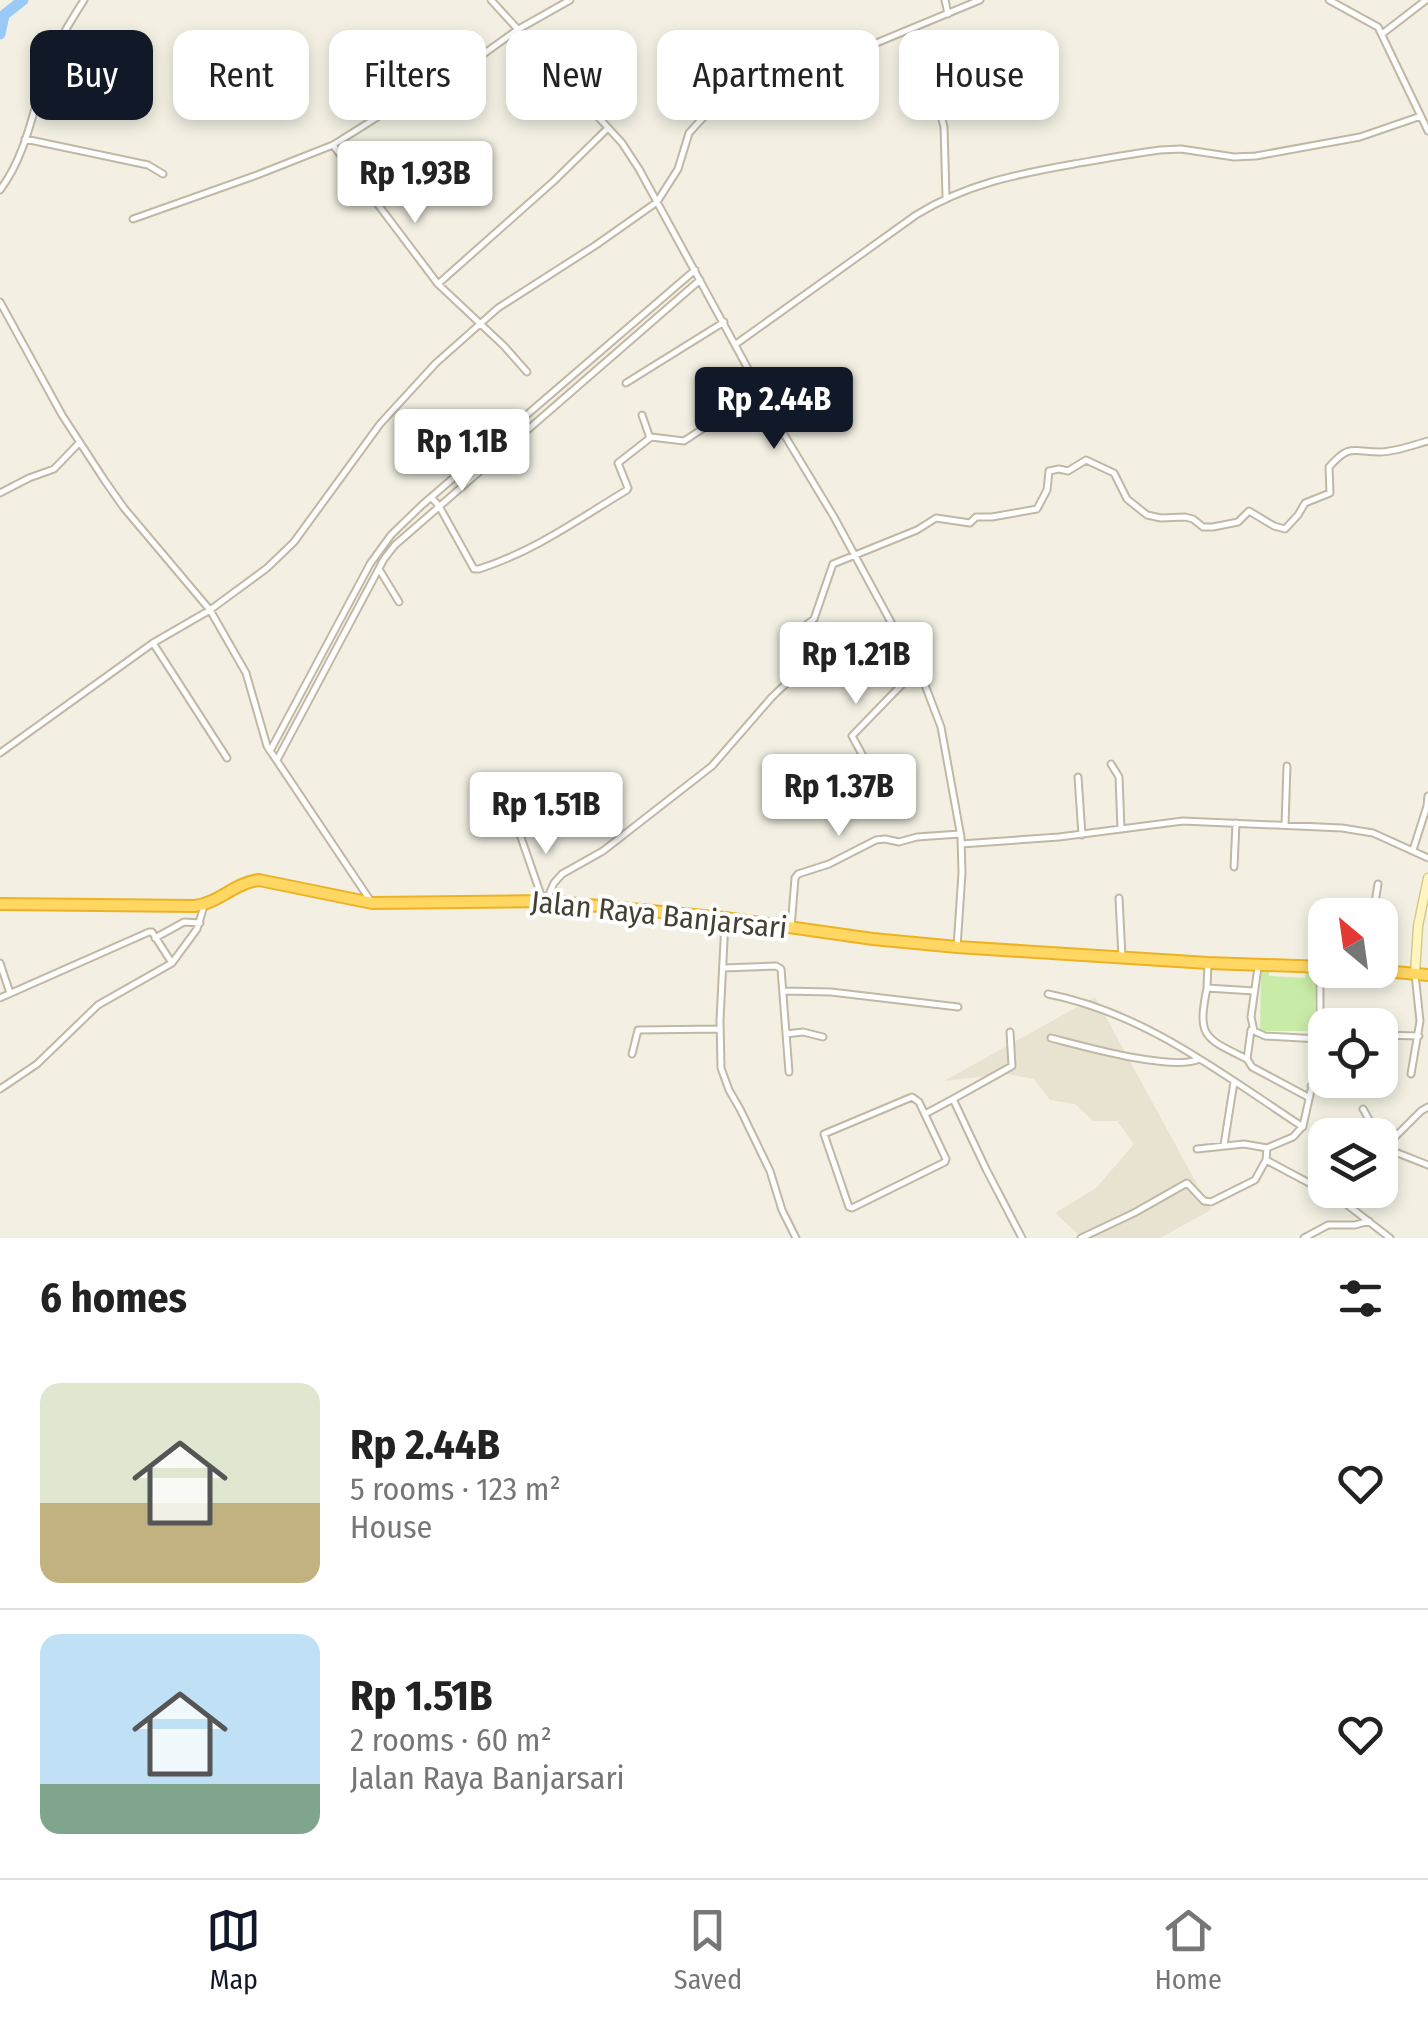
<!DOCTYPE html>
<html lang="en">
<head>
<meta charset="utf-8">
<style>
  :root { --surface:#fff; --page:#f6f6f6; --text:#222; --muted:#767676; --line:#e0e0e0; --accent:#111827 }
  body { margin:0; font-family:"Fira Sans Condensed",sans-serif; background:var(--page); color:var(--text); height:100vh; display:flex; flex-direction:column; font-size:38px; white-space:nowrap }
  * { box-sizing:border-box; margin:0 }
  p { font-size:32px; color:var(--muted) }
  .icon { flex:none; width:55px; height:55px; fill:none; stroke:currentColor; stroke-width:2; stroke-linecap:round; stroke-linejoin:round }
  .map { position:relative; height:1238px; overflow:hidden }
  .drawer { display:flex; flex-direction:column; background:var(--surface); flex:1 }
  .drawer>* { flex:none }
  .banner { position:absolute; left:30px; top:30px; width:1370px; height:90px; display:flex; gap:20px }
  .needle { width:65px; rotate:331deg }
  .controls { position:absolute; left:1308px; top:898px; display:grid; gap:20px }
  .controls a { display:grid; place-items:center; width:90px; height:90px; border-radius:20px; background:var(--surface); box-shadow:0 5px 15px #0003; font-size:50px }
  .price { position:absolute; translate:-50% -85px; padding:0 22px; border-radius:10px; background:#fff; color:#222; font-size:32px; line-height:65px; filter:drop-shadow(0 2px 5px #0008) }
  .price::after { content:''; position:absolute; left:50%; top:60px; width:30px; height:22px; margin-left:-15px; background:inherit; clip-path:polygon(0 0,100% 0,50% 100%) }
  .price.active { background:var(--accent); color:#fff }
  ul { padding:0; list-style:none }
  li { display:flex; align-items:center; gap:30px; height:250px; padding:0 40px }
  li+li { border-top:2px solid var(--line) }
  li span { display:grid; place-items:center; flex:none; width:280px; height:200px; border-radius:20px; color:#555 }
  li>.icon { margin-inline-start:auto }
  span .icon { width:120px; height:120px; fill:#fffc; stroke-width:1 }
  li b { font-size:42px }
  h2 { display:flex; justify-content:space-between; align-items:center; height:120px; padding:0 40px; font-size:42px }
  .pill { padding:0 35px; border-radius:20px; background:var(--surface); box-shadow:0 5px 15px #0003; font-size:35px; line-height:90px }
  .pill.active { background:var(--accent); color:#fff }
  .tab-bar { display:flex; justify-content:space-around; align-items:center; height:140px; border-top:2px solid var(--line); background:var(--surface); font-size:28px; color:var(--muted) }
  .tab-bar a { display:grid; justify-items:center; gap:5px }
  .tab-bar .active { color:var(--accent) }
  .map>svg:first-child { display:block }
</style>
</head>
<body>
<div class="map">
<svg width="1428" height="1238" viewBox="0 0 1428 1238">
  <rect width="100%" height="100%" fill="#f3f0e3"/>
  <!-- residential -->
  <path fill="#e8e2d0" d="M1095 997 1211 1210 1160 1238H1075L1079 1235 1055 1213 1096 1188 1134 1144 1117 1121H1093L1075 1104 1050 1100 1034 1079 1007 1074 944 1081Z"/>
  <!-- green -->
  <path fill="#c8eca7" d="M1261 970H1269V976L1305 978 1306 971H1316L1314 1029 1311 1031H1260Z"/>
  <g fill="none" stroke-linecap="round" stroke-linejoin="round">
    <!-- river -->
    <path stroke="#98c9f7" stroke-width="11" d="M0 34 4 15 23 0"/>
    <!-- street casing -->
    <g stroke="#c0b8a5" stroke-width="9">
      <path id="street" d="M491 0 622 143 639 169 782 431 834 517 925 685 941 727 961 837 962 873 957 947
        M945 0 948 14
        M1329 0 1378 27 1428 131
        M1382 34 1426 0
        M937 101 944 127 946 197
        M25 139 148 165 163 174
        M333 145 438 284 504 346 527 372
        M0 190C26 156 33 110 46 71 55 46 70 22 84 0
        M133 219 257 175 333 145 411 96 471 63 517 30 570 0
        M438 284 554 181 608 128
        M0 302 62 415 105 481 124 508 210 610 246 673 267 746 372 903
        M736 344 916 215C966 184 1017 174 1074 164 1103 159 1131 154 1160 150L1181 149 1234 157 1256 156 1360 137 1421 116
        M626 383 724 322
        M651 437 684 441 731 410
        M0 493 29 478 54 469 79 443
        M431 497 439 506 474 569H479C535 551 577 520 627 490L628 488 618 463 650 438 642 415
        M379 569 399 602
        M153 643 227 758
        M270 751 370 564 391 535 422 505 695 270
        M0 753 153 643 210 610 267 568 294 542 380 424 436 363 498 308 596 245 657 202 678 169 689 133 710 110 751 89 845 56 980 0
        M863 756 852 736 916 670
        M277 760 384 559 395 545 700 280
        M1111 764 1119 777 1121 829
        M1078 777 1082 835
        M516 823 542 898
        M1285 825 1287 766
        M961 844 1059 837 1183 821 1342 828 1373 833 1428 858
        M1413 850 1427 806 1428 796
        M1234 867 1236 823
        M1119 898 1122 957
        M547 899 554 883 562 874 603 851 712 766 772 697 792 678 797 632 814 619 833 564 917 530 936 518 970 523 976 517H992L1037 509 1047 490 1049 471 1059 469 1068 471 1086 460 1114 473 1127 499 1147 515 1161 518 1185 517 1193 519 1203 527H1213L1238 522 1249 511 1274 526 1285 529 1298 515 1305 503 1330 493 1329 467C1350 443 1353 452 1380 452 1395 452 1413 445 1428 441
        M1373 915 1378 884
        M725 921 720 1020 721 1068 729 1090 740 1109 770 1171 782 1210 796 1238
        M791 928 795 878 798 874 829 864 876 840 885 839 899 842 917 837 960 834
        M155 938 184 922 200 923
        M0 963 10 993
        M1208 963 1207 988 1254 991
        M723 968 776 966 781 969 789 1072
        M1320 970V1039L1325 1038
        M1207 988C1197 1037 1204 1038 1247 1059
        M783 991 831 992 958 1007
        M1048 994C1145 1013 1222 1074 1303 1127
        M0 998 149 932H152L172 963
        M1251 1030 1247 1059 1252 1067 1308 1097
        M1010 1032 1012 1066 953 1099 986 1169 1022 1238
        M786 1034 803 1032 823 1037
        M1380 1035 1419 1036
        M1051 1038C1082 1046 1174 1072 1199 1059
        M632 1054 638 1030 720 1029
        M1411 1074 1420 1021 1415 974
        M1311 1086 1343 1080
        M0 1089 37 1064 98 1005 172 963 197 929 204 906
        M912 1097 919 1102 946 1159 945 1162 852 1208 849 1207 824 1134Z
        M1363 1109C1369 1118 1371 1127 1378 1135
        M925 1114 953 1099
        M1380 1138 1395 1152 1428 1165
        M1224 1145 1234 1082
        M1387 1145 1421 1111 1428 1107
        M1267 1148 1266 1160 1341 1200 1390 1238
        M1197 1149 1244 1144 1267 1148 1293 1137 1303 1126 1320 1050V1039L1265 1036 1254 1031 1251 1017 1258 967
        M1081 1238 1134 1213 1187 1183 1204 1201 1211 1202 1255 1180 1266 1160
        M1304 1238 1328 1225H1355L1369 1221"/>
    </g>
    <!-- secondary casing -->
    <g stroke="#d8ca8d" stroke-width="11">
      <path id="secondary" d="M1415 974 1418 926 1428 878"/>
    </g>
    <!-- highway casing -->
    <g stroke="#edb224" stroke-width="14">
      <path id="highway" d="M0 904 195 906C219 903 234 883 259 880L372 903 546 901 725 918 873 939 957 947 1208 963 1325 967
        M1374 970 1428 975"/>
    </g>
    <!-- street -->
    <use href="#street" stroke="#fff" stroke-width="5"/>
    <!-- secondary -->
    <use href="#secondary" stroke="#fff5c1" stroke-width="8"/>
    <!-- highway -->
    <use href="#highway" stroke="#ffd762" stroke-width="10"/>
  </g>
  <g text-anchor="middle" stroke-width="8" stroke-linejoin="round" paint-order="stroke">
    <!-- street labels -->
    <g font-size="30" fill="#464033" stroke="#fff">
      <text transform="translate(659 915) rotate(6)" y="10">Jalan Raya Banjarsari</text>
    </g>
  </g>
</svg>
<div class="controls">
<a><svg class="needle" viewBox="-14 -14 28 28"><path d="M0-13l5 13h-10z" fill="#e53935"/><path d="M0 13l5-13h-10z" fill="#767676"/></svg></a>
<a><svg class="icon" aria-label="locate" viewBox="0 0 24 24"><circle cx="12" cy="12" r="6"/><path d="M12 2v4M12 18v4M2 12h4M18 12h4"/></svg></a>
<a><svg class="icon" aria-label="layers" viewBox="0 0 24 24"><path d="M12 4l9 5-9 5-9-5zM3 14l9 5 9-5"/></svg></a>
</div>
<b class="price" style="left:415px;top:226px">Rp 1.93B</b>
<b class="price active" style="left:774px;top:452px">Rp 2.44B</b>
<b class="price" style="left:462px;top:494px">Rp 1.1B</b>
<b class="price" style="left:856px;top:707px">Rp 1.21B</b>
<b class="price" style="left:839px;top:839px">Rp 1.37B</b>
<b class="price" style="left:546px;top:857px">Rp 1.51B</b>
<div class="banner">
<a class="pill active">Buy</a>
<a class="pill">Rent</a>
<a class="pill">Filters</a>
<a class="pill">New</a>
<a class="pill">Apartment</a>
<a class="pill">House</a>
</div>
</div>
<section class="drawer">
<h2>6 homes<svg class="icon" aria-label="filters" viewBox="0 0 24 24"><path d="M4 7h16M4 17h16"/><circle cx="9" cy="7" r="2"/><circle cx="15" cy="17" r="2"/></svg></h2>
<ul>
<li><span style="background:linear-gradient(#dfe7d0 60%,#c2b280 0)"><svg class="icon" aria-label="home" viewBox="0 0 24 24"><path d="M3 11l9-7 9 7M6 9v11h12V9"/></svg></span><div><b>Rp 2.44B</b><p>5 rooms · 123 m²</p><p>House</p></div><svg class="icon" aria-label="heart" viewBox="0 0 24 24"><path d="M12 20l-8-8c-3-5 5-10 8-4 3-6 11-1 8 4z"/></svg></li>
<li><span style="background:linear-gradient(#bfe0f5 75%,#7fa58c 0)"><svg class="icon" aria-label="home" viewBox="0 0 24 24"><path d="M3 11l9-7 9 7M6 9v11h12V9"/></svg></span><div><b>Rp 1.51B</b><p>2 rooms · 60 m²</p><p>Jalan Raya Banjarsari</p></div><svg class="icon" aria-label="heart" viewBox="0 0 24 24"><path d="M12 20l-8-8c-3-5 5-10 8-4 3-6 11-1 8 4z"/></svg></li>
</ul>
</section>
<nav class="tab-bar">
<a class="active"><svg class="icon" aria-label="map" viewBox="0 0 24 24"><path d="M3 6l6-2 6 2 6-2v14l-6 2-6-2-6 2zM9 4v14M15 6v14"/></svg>Map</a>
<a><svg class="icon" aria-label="saved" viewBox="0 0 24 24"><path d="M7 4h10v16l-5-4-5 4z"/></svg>Saved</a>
<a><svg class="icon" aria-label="home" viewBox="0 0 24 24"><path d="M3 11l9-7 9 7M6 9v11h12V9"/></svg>Home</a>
</nav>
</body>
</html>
